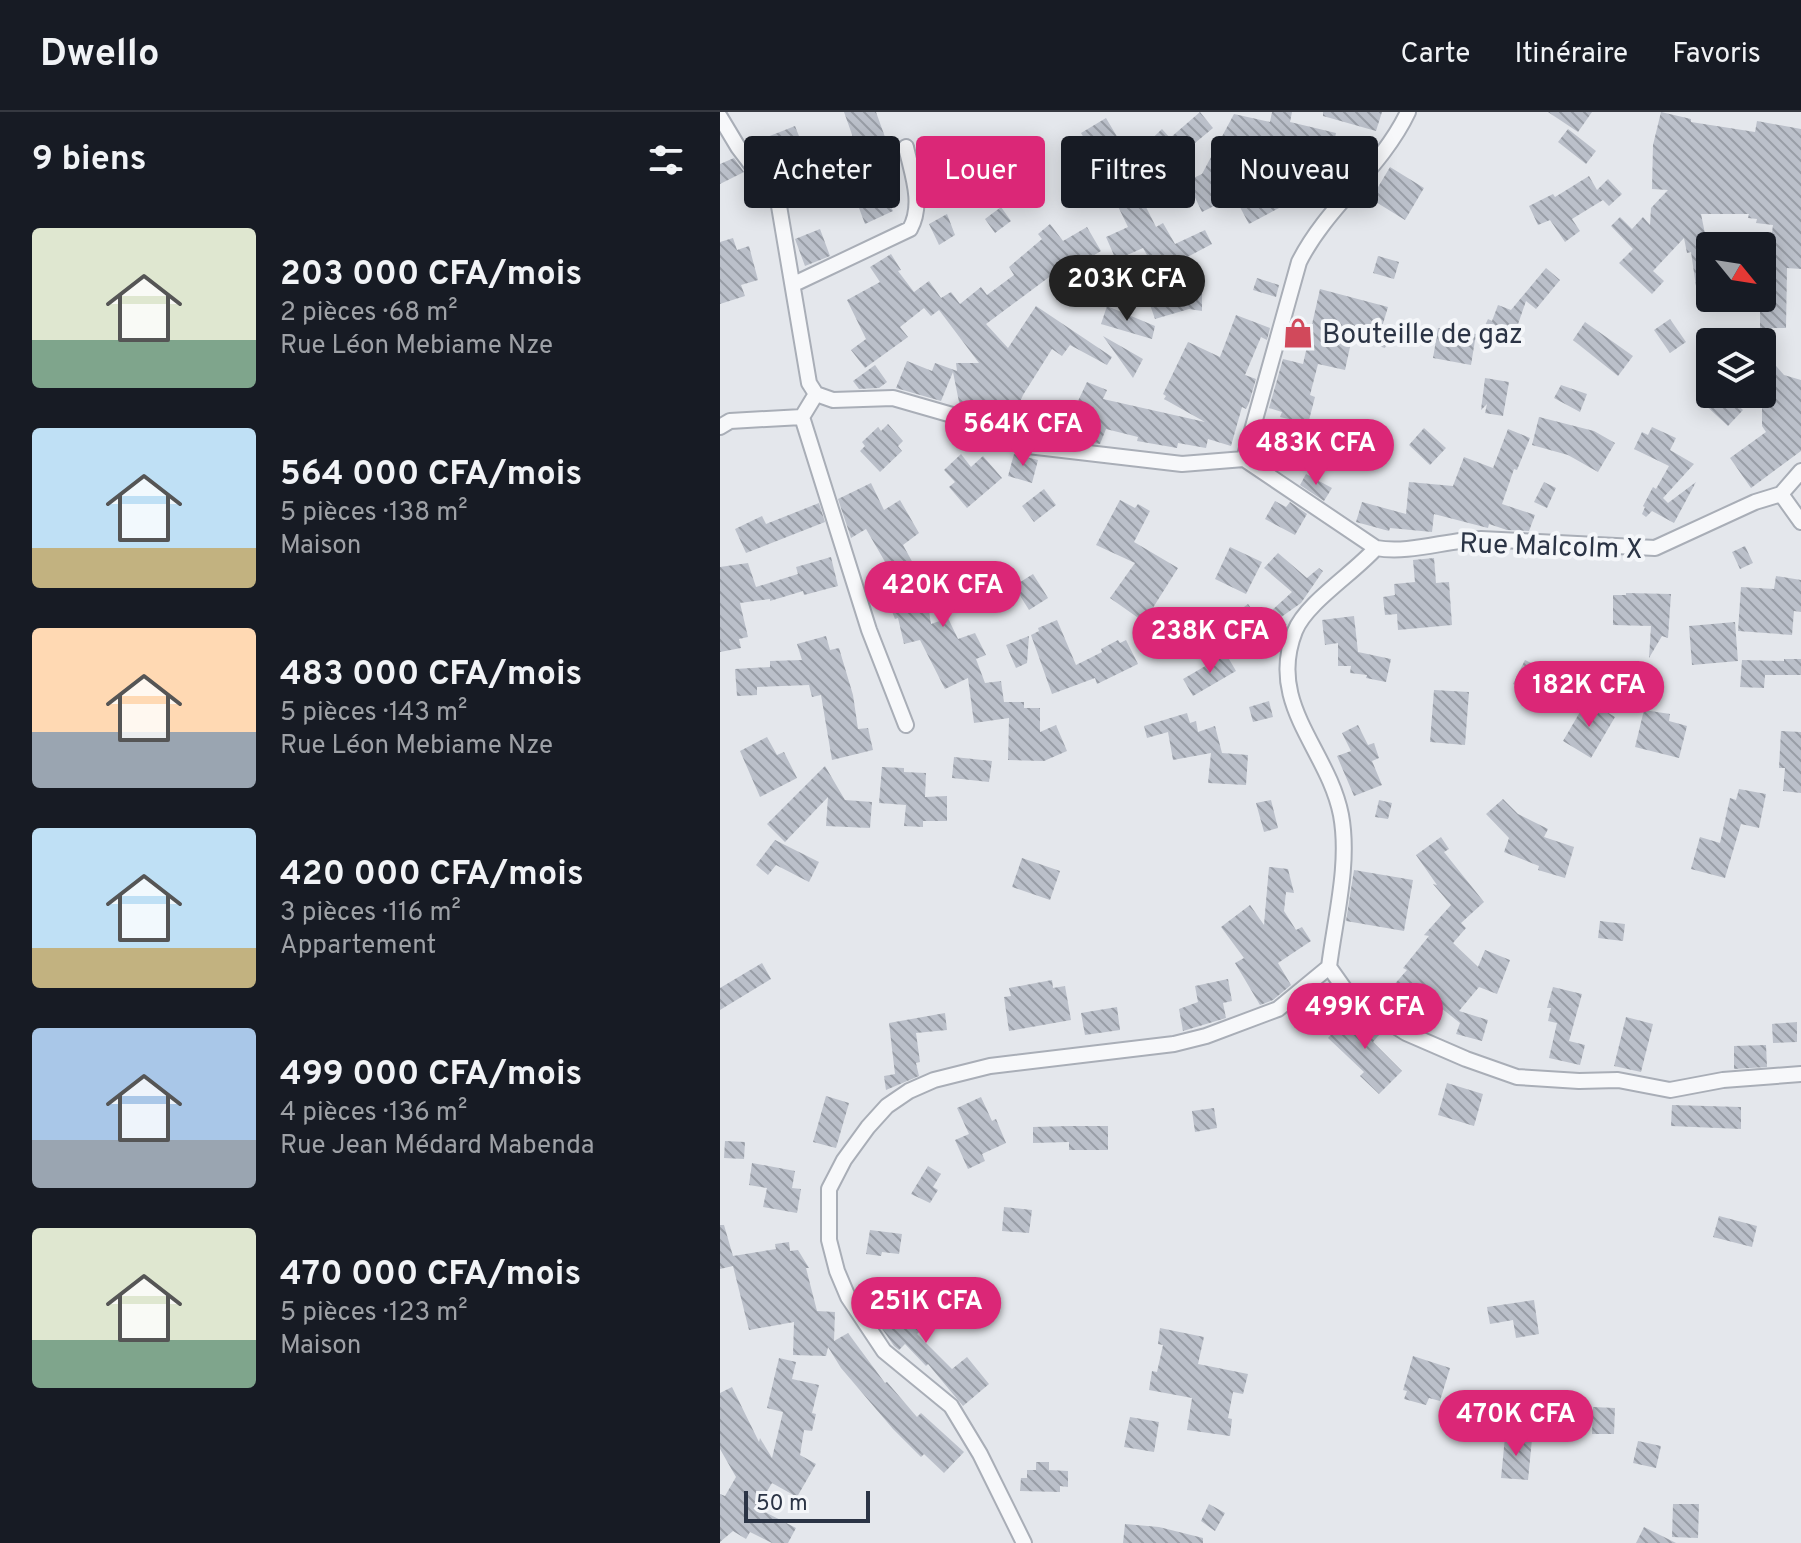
<!DOCTYPE html>
<html lang="fr">
<head>
<meta charset="utf-8">
<style>
  :root { --surface:#171b24; --page:#20242c; --text:#f1f3f6; --muted:#9ea1a6; --line:#363941; --accent:#db2777 }
  body { margin:0; font-family:Overpass,sans-serif; background:var(--page); color:var(--text); height:100vh; display:flex; flex-direction:column; font-size:30px; white-space:nowrap }
  * { box-sizing:border-box; margin:0 }
  p { font-size:26px; color:var(--muted) }
  .icon { flex:none; width:44px; height:44px; fill:none; stroke:currentColor; stroke-width:2; stroke-linecap:round; stroke-linejoin:round }
  .map { position:relative; flex:1; overflow:hidden }
  .details { display:flex; flex-direction:column; background:var(--surface); width:720px }
  .details>* { flex:none }
  .hud { position:absolute; left:24px; top:24px; width:760px; height:72px; display:flex; gap:16px }
  .needle { width:52px; rotate:120deg }
  .controls { position:absolute; left:976px; top:120px; display:grid; gap:16px }
  .controls a { display:grid; place-items:center; width:80px; height:80px; border-radius:8px; background:var(--surface); box-shadow:0 4px 20px #0003; font-size:40px }
  .scale { position:absolute; left:24px; bottom:20px; width:126px; box-sizing:border-box; padding-left:8px; border:4px solid #2b3445; border-top:0; font-size:22px; line-height:28px; white-space:nowrap; color:#2b3445; -webkit-text-stroke:6px #f4f6f9; paint-order:stroke }
  .price { position:absolute; translate:-50% -68px; padding:0 18px; border-radius:28px; background:var(--accent); color:#fff; font-size:26px; line-height:52px; filter:drop-shadow(0 2px 4px #0008) }
  .price::after { content:''; position:absolute; left:50%; top:48px; width:24px; height:18px; margin-left:-12px; background:inherit; clip-path:polygon(0 0,100% 0,50% 100%) }
  .price.active { background:#222; color:#fff }
  ul { padding:0; list-style:none }
  li { display:flex; align-items:center; gap:24px; height:200px; padding:0 32px }
  li span { display:grid; place-items:center; flex:none; width:224px; height:160px; border-radius:8px; color:#555 }
  li>.icon { margin-inline-start:auto }
  span .icon { width:96px; height:96px; fill:#fffc; stroke-width:1 }
  li b { font-size:34px }
  h2 { display:flex; justify-content:space-between; align-items:center; height:96px; padding:0 32px; font-size:34px }
  .tag { padding:0 28px; border-radius:8px; background:var(--surface); box-shadow:0 4px 20px #0003; font-size:28px; line-height:72px }
  .tag.active { background:var(--accent); color:#fff }
  header { display:flex; align-items:center; gap:48px; box-sizing:border-box; height:112px; padding:0 40px; background:var(--surface); border-bottom:2px solid var(--line) }
  header strong { font-size:38px }
  nav { display:flex; gap:44px; margin-inline-start:auto; font-size:28px }
  main { display:flex; flex:1; min-height:0 }
  .map>svg:first-child { display:block }
</style>
</head>
<body>
<header>
<strong>Dwello</strong>
<nav><a>Carte</a><a>Itinéraire</a><a>Favoris</a></nav>
</header>
<main>
<section class="details">
<h2>9 biens<svg class="icon" aria-label="filters" viewBox="0 0 24 24"><path d="M4 7h16M4 17h16"/><circle cx="9" cy="7" r="2"/><circle cx="15" cy="17" r="2"/></svg></h2>
<ul>
<li><span style="background:linear-gradient(#dfe7d0 70%,#7fa58c 0)"><svg class="icon" aria-label="home" viewBox="0 0 24 24"><path d="M3 11l9-7 9 7M6 9v11h12V9"/></svg></span><div><b>203 000 CFA/mois</b><p>2 pièces · 68 m²</p><p>Rue Léon Mebiame Nze</p></div></li>
<li><span style="background:linear-gradient(#bfe0f5 75%,#c2b280 0)"><svg class="icon" aria-label="home" viewBox="0 0 24 24"><path d="M3 11l9-7 9 7M6 9v11h12V9"/></svg></span><div><b>564 000 CFA/mois</b><p>5 pièces · 138 m²</p><p>Maison</p></div></li>
<li><span style="background:linear-gradient(#ffd9b3 65%,#9aa5b1 0)"><svg class="icon" aria-label="home" viewBox="0 0 24 24"><path d="M3 11l9-7 9 7M6 9v11h12V9"/></svg></span><div><b>483 000 CFA/mois</b><p>5 pièces · 143 m²</p><p>Rue Léon Mebiame Nze</p></div></li>
<li><span style="background:linear-gradient(#bfe0f5 75%,#c2b280 0)"><svg class="icon" aria-label="home" viewBox="0 0 24 24"><path d="M3 11l9-7 9 7M6 9v11h12V9"/></svg></span><div><b>420 000 CFA/mois</b><p>3 pièces · 116 m²</p><p>Appartement</p></div></li>
<li><span style="background:linear-gradient(#a9c7e8 70%,#9aa5b1 0)"><svg class="icon" aria-label="home" viewBox="0 0 24 24"><path d="M3 11l9-7 9 7M6 9v11h12V9"/></svg></span><div><b>499 000 CFA/mois</b><p>4 pièces · 136 m²</p><p>Rue Jean Médard Mabenda</p></div></li>
<li><span style="background:linear-gradient(#dfe7d0 70%,#7fa58c 0)"><svg class="icon" aria-label="home" viewBox="0 0 24 24"><path d="M3 11l9-7 9 7M6 9v11h12V9"/></svg></span><div><b>470 000 CFA/mois</b><p>5 pièces · 123 m²</p><p>Maison</p></div></li>
</ul>
</section>
<div class="map">
<svg width="1081" height="1431" viewBox="0 0 1081 1431">
  <defs>
    <pattern id="building-back-hatch" width="6" height="6" patternUnits="userSpaceOnUse" patternTransform="scale(2)"><rect width="6" height="6" fill="#bbc0ca"/><path d="M-1 5l2 2M0 0l6 6M5-1l2 2" fill="none" stroke="#989da6"/></pattern>
  </defs>
  <rect width="100%" height="100%" fill="#e4e7ec"/>
  <!-- building -->
  <path fill="url(#building-back-hatch)" d="M124 0H156L165 25 154 30 169 68 161 71 173 99 145 112 136 88 142 86 129 53 141 48Z
    M480 0 493 16 451 51 461 69 424 91 436 115 443 111 455 132 485 118 492 132 437 161 423 136 396 148 386 125 408 115 390 78 380 84 369 65 385 56 395 72 431 51 419 39 442 17 450 26Z
    M552 0H572L570 10 616 21 606 66 564 57 562 65 544 61 561 95 529 112 514 84 482 100 467 69 482 62 514 2 550 10Z
    M603 0H662L656 19 603 4Z
    M828 0H872L858 20Z
    M941 0 971 7V10L1035 20 1037 9 1081 17V157L1067 156 1066 216H1040V193H1045L1042 142H1049L1053 113 1036 111 1037 107 1028 106 1029 102H981L990 146V179L977 181 971 140 967 141 964 126 933 159 944 169 932 182 899 151 913 137 891 114 900 105 912 117 923 105 930 113 931 96 948 78 932 77 933 33Z
    M386 6 402 33 377 48 361 21Z
    M75 14 92 57 59 70 42 27Z
    M848 17 876 39 866 52 838 30Z
    M220 26 226 40 246 32 258 63 243 69 241 64 228 69 210 46 203 50 198 36Z
    M292 41 309 66 295 76 300 84 289 92 266 59Z
    M14 46 24 60 0 72V52Z
    M670 55 704 76 685 108 651 87Z
    M869 64 877 78 888 67 902 82 889 94 883 88 852 107 860 119 845 130 830 108 818 113 809 94 833 82 835 85Z
    M281 95 291 109 275 121 265 107Z
    M227 102 235 123 219 133 209 112Z
    M330 112 343 129 367 115 381 139 354 155 370 178 357 187 340 163 334 166 340 157 266 212 288 236 316 194 392 245 387 253 350 233 342 244 332 237 303 283 291 311 263 298 240 295 233 260 221 289 176 276 187 249 212 259 215 251 237 259 236 251H259L219 198 211 204 204 196 180 215 188 225 145 256 131 238 146 227 127 188 160 170 150 155 171 142 181 158 178 159 194 180 209 169 221 186 231 180 240 192 261 175 267 183 294 163 289 155 322 127 318 122Z
    M100 117 110 144 85 154 75 127Z
    M13 126 17 138 29 134 38 168 21 173 25 184 0 192V130Z
    M658 144 679 150 674 167 653 161Z
    M826 156 840 168 816 197 806 189 796 218 799 219 794 233 761 222 768 207 772 209 778 193 791 198Z
    M537 166 559 173 556 185 533 178Z
    M439 167H482V199L469 197 435 207 424 176 442 171Z
    M600 177 668 195 662 215 671 217 665 236 632 226 625 258 598 252 590 283 595 285 588 312 560 305 562 300 549 296 563 247 583 252Z
    M387 194 435 214 432 227 381 212Z
    M516 203 550 216 547 228 541 225 525 263 536 267 529 291 526 297 522 295 511 334 488 327 486 336 458 331 457 336 417 329 418 325 386 317 380 332 353 329 341 325 367 270 387 278 383 287 485 310 444 287 446 284 443 282 468 230 500 245Z
    M950 207 966 230 950 241 934 218Z
    M865 210 913 244 898 264 853 228Z
    M718 216 756 222 751 253 713 246Z
    M383 224 423 247 413 266Z
    M1042 238 1064 263 1081 268V339L1031 376 1010 346 1046 320 1042 314Z
    M155 253 167 270 159 276 139 277 133 269Z
    M765 266 789 270 783 304 765 301 767 292 761 298Z
    M841 273 867 282 860 300 834 286Z
    M990 282H1005L1023 298 1008 314 982 290Z
    M819 305 874 319 895 331 878 360 848 343 812 333Z
    M168 312 183 329 178 334 182 339 160 360 140 339 145 334 142 330 158 315 161 319Z
    M932 315 956 326 950 338 974 352 943 386 948 391 976 370 954 411 932 399 926 405 922 402 925 395 923 394 933 375 936 377 949 354 914 337 922 320 928 323Z
    M704 316 726 336 710 353 689 333Z
    M788 317 810 326 797 358 794 357 782 392 815 403 809 419 787 418 769 412 768 416 714 402 712 420 670 416 669 419 636 410 642 390 686 402 689 370 733 374 744 345 773 356Z
    M241 342 251 355 263 344 282 366 247 396 229 375 235 370 224 358Z
    M294 342 318 348 312 371 288 364Z
    M586 362 612 376 604 389 580 373Z
    M824 370 836 376 827 396 814 390Z
    M151 371 164 398 180 388 199 421 183 433 205 473 211 512 228 506 238 527 255 521 266 543 256 547 265 571 281 569 284 590H304V596H320V620L336 613 347 639 324 649 288 648 289 606 254 611 248 566 225 577 200 528 184 532 178 506 175 507 169 492 182 487 165 457 168 455 146 417 131 426 118 387Z
    M324 377 336 393 314 410 302 394Z
    M400 388 415 396 418 392 430 399 414 430 458 456 424 510 390 486 415 451 376 433Z
    M555 389 566 395 570 390 587 402 575 423 545 407Z
    M99 391 105 410 26 441 15 417 42 404 46 412Z
    M1025 434 1033 451 1020 457 1012 440Z
    M510 435 542 450 526 482 495 467Z
    M558 441 587 466 599 456 603 459 581 491 547 515 567 512 561 520 564 523 562 529 554 541 537 516 545 515 540 509 572 480 544 456Z
    M111 445 118 474 84 483 83 479 50 489V487L20 491 28 525 19 527 21 536 0 540V455L28 451 36 475 78 462 76 455Z
    M714 446 716 471 729 470 732 513 678 518 677 502 665 503 663 485 675 483 674 472 695 470 693 448Z
    M313 462 328 486 309 498 294 474Z
    M1056 464 1081 468V500L1074 499 1072 523 1018 519 1021 475 1054 477Z
    M906 481 951 482 948 526 942 524 929 546 931 514 893 513V483H906Z
    M528 492 539 507 520 521 509 506Z
    M634 504 638 540 671 547 666 570 646 566 647 563 630 561 631 554H618V531L605 533 602 508Z
    M337 508 356 553 382 540 381 537 398 528 400 531 406 528 418 552 377 572 375 566 332 582 311 523 319 519 318 516Z
    M1015 510 1018 549 972 553 969 514Z
    M106 524 110 538 119 536 133 583 138 617 148 616 153 638 112 648 101 583 92 585 89 573 37 575V583L17 584 15 557 50 555V549L82 548 77 532Z
    M309 524 307 551 296 556 286 533Z
    M506 542 516 559 473 584 463 567Z
    M1064 547H1081V563H1045L1044 576 1020 575 1022 548 1064 549Z
    M805 548 832 561 820 585 793 572Z
    M714 578 749 580 745 633 710 630Z
    M867 588 895 605 871 646 843 629Z
    M549 589 553 605 533 610 529 595Z
    M924 598 950 602 949 609 967 614 959 646 915 635Z
    M467 601 470 611 476 609 478 620 495 614 502 641 528 643 526 673 488 671 491 641 453 648 448 620 427 626 424 614Z
    M638 613 648 633 654 631 659 646 652 649 662 673 634 684 617 644 631 639 622 621Z
    M1061 619 1081 620V681L1063 679 1065 656H1059Z
    M47 625 57 643 64 640 77 666 40 685 20 639Z
    M234 645 272 649 269 670 232 666Z
    M105 654 125 688 152 690 150 716 106 714 108 685 65 730 47 712Z
    M162 655 184 656V660L206 661 205 685 227 684V709H203V715L184 714 186 693 159 691Z
    M1019 677 1046 682 1039 716 1021 712 1005 766 971 757 980 725 1000 731 1010 686 1016 688Z
    M783 687 798 702 828 717 824 725 854 735 845 766 818 758 819 754 784 740 789 726 766 702Z
    M551 688 558 716 544 720 536 691Z
    M659 688 672 691 668 707 655 705Z
    M721 725 729 737 724 740 764 790 741 811 746 816 733 831 758 855 765 838 790 848 777 882 759 875 739 899 768 908 762 929 736 922 740 911 706 884 685 909 658 891 687 858 683 856 709 824 704 823 731 793 713 772 717 773 696 743Z
    M55 728 99 750 89 770 56 753 48 763 36 753Z
    M302 746 340 759 330 788 292 775Z
    M549 755 568 757 574 781 566 780 564 799 576 818 582 815 591 829 558 851 571 873 553 888 540 893 515 851 524 846 501 815 530 793 544 813Z
    M634 758 693 768 684 819 626 809Z
    M880 809 905 812 903 829 878 826Z
    M42 851 51 867 0 898V876Z
    M508 867 512 889 503 891 506 906 463 919 459 897 478 890 475 874Z
    M332 868 333 876 345 874 351 908 289 919 284 885 291 884 289 876Z
    M833 875 862 882 849 929 865 933 860 953 829 946 837 911 828 909 831 896H827Z
    M397 895 400 918 365 923 361 901Z
    M633 899 663 918 653 930 682 959 659 982 640 964 644 960 608 926Z
    M225 901 227 918 196 921 200 950 196 951 199 964 166 978 164 964 175 962 169 911Z
    M906 905 933 912 921 960 894 954Z
    M1077 910V930L1053 931 1052 912Z
    M1046 933 1047 955 1014 957V934Z
    M727 971 763 982 754 1014 718 1003Z
    M106 984 129 991 116 1036 93 1030Z
    M261 985 272 1009 276 1007 286 1031 262 1042 265 1049 248 1057 235 1028 249 1022 237 996Z
    M952 993 1021 995V1017L951 1014Z
    M494 996 497 1016 475 1020 472 999Z
    M349 1014H388V1038H349V1030L313 1031V1015Z
    M5 1029 25 1030 24 1047 4 1046Z
    M32 1051 75 1059 72 1076 81 1077 77 1101 43 1095 47 1076 29 1073Z
    M208 1054 221 1062 213 1075 218 1078 210 1091 191 1082Z
    M284 1095 312 1098 309 1121 282 1119Z
    M999 1104 1037 1114 1032 1135 993 1125Z
    M0 1113H4L13 1144 56 1137 55 1132 69 1130 70 1139 78 1138 89 1156H86L97 1199 115 1200 114 1229 128 1221 165 1271 167 1270 197 1305 201 1301 244 1340 224 1361 204 1342 201 1345 173 1317 121 1256 108 1235 106 1244 73 1243 74 1210 29 1218 13 1154 0 1157Z
    M150 1118 182 1122 179 1142 162 1140 161 1144 146 1142Z
    M182 1175 212 1209 197 1222 232 1257 247 1245 269 1272 243 1294 208 1252 206 1254 185 1232 179 1238 174 1234 152 1202Z
    M814 1188 819 1222 796 1226 793 1208 770 1212 767 1195Z
    M440 1216 484 1225 478 1252 528 1262 523 1282 513 1280 508 1306 512 1307 510 1324 467 1318 472 1286 429 1278 432 1259 437 1260 443 1233 438 1232Z
    M693 1244 730 1256 720 1289 709 1286 706 1293 684 1287 687 1279 683 1278Z
    M59 1246 76 1250 72 1267 99 1273 92 1301 96 1302 92 1319 84 1318 80 1343 96 1352 77 1385 52 1371 37 1396 76 1416 68 1431H52L30 1420 26 1427 13 1419 0 1430V1382L5 1384 16 1365 0 1337V1281L12 1275 39 1330 40 1326 52 1346 63 1300 47 1296Z
    M873 1295 895 1296 894 1322H872Z
    M410 1305 439 1310 434 1340 404 1335Z
    M785 1325 812 1327 808 1368 781 1366Z
    M918 1329 941 1334 936 1356 913 1351Z
    M316 1350H329V1358L348 1359V1375L340 1374V1380L300 1379 301 1366H307V1358H316Z
    M489 1392 505 1401 495 1419 481 1409Z
    M953 1392H979L978 1426 952 1425Z
    M405 1412 439 1415 483 1426V1431H403Z
    M924 1415 956 1431H916Z"/>
  <g fill="none" stroke-linecap="round" stroke-linejoin="round">
    <!-- street casing -->
    <g stroke="#a9aeb7" stroke-width="18">
      <path id="street" d="M0 5 18 35 58 88 89 271 96 282 113 288 173 286 253 309 308 334 462 352 524 347 656 436C690 442 726 428 761 427L935 436 1035 390 1061 382 1081 359
        M74 172 190 117C204 92 192 62 186 35
        M82 305 149 518 186 613
        M0 315 10 309 82 305 96 282
        M524 347 579 150C607 94 661 57 688 0
        M1061 382 1081 410
        M609 855 631 886 686 921 746 947 797 965 859 969 898 968 950 978 1003 968 1081 962
        M304 1431 260 1342 231 1294 164 1239 128 1185 117 1159 109 1128V1077L124 1048 148 1015 167 994 189 979 214 968 270 954 454 932 486 924 558 897 609 855C615 806 630 752 621 703 608 637 546 592 575 519 586 491 634 461 656 436"/>
    </g>
    <!-- street -->
    <use href="#street" stroke="#f7f8fa" stroke-width="14"/>
  </g>
  <!-- icons -->
  <defs>
    <g id="shop-bare" transform="scale(2.4)"><path d="M-5-2.5h2.3a2.7 3.5 0 0 1 5.4 0H5L5.5 6h-11ZM-1.5-2.5h3a1.5 2.3 0 0 0-3 0Z" fill="#d1495b" stroke="#f4f6f9" stroke-width="2.5" paint-order="stroke"/></g>
  </defs>
  <g fill-rule="evenodd">
    <use href="#shop-bare" x="578" y="221"/>
  </g>
  <g text-anchor="middle" stroke-width="8" stroke-linejoin="round" paint-order="stroke">
    <!-- poi labels -->
    <g font-size="28" fill="#2b3445" stroke="#f4f6f9" text-anchor="start">
      <text x="602" y="231">Bouteille de gaz</text>
    </g>
    <!-- street labels -->
    <g font-size="28" fill="#2b3445" stroke="#f4f6f9">
      <text transform="translate(831 433) rotate(2)" y="10">Rue Malcolm X</text>
    </g>
  </g>
</svg>
<div class="controls">
<a><svg class="needle" viewBox="-14 -14 28 28"><path d="M0-13l5 13h-10z" fill="#e53935"/><path d="M0 13l5-13h-10z" fill="#9ea1a6"/></svg></a>
<a><svg class="icon" aria-label="layers" viewBox="0 0 24 24"><path d="M12 4l9 5-9 5-9-5zM3 14l9 5 9-5"/></svg></a>
</div>
<div class="scale">50 m</div>
<b class="price active" style="left:407px;top:211px">203K CFA</b>
<b class="price" style="left:303px;top:356px">564K CFA</b>
<b class="price" style="left:596px;top:375px">483K CFA</b>
<b class="price" style="left:223px;top:517px">420K CFA</b>
<b class="price" style="left:490px;top:563px">238K CFA</b>
<b class="price" style="left:869px;top:617px">182K CFA</b>
<b class="price" style="left:645px;top:939px">499K CFA</b>
<b class="price" style="left:206px;top:1233px">251K CFA</b>
<b class="price" style="left:796px;top:1346px">470K CFA</b>
<div class="hud">
<a class="tag">Acheter</a>
<a class="tag active">Louer</a>
<a class="tag">Filtres</a>
<a class="tag">Nouveau</a>
</div>
</div>
</main>
</body>
</html>
